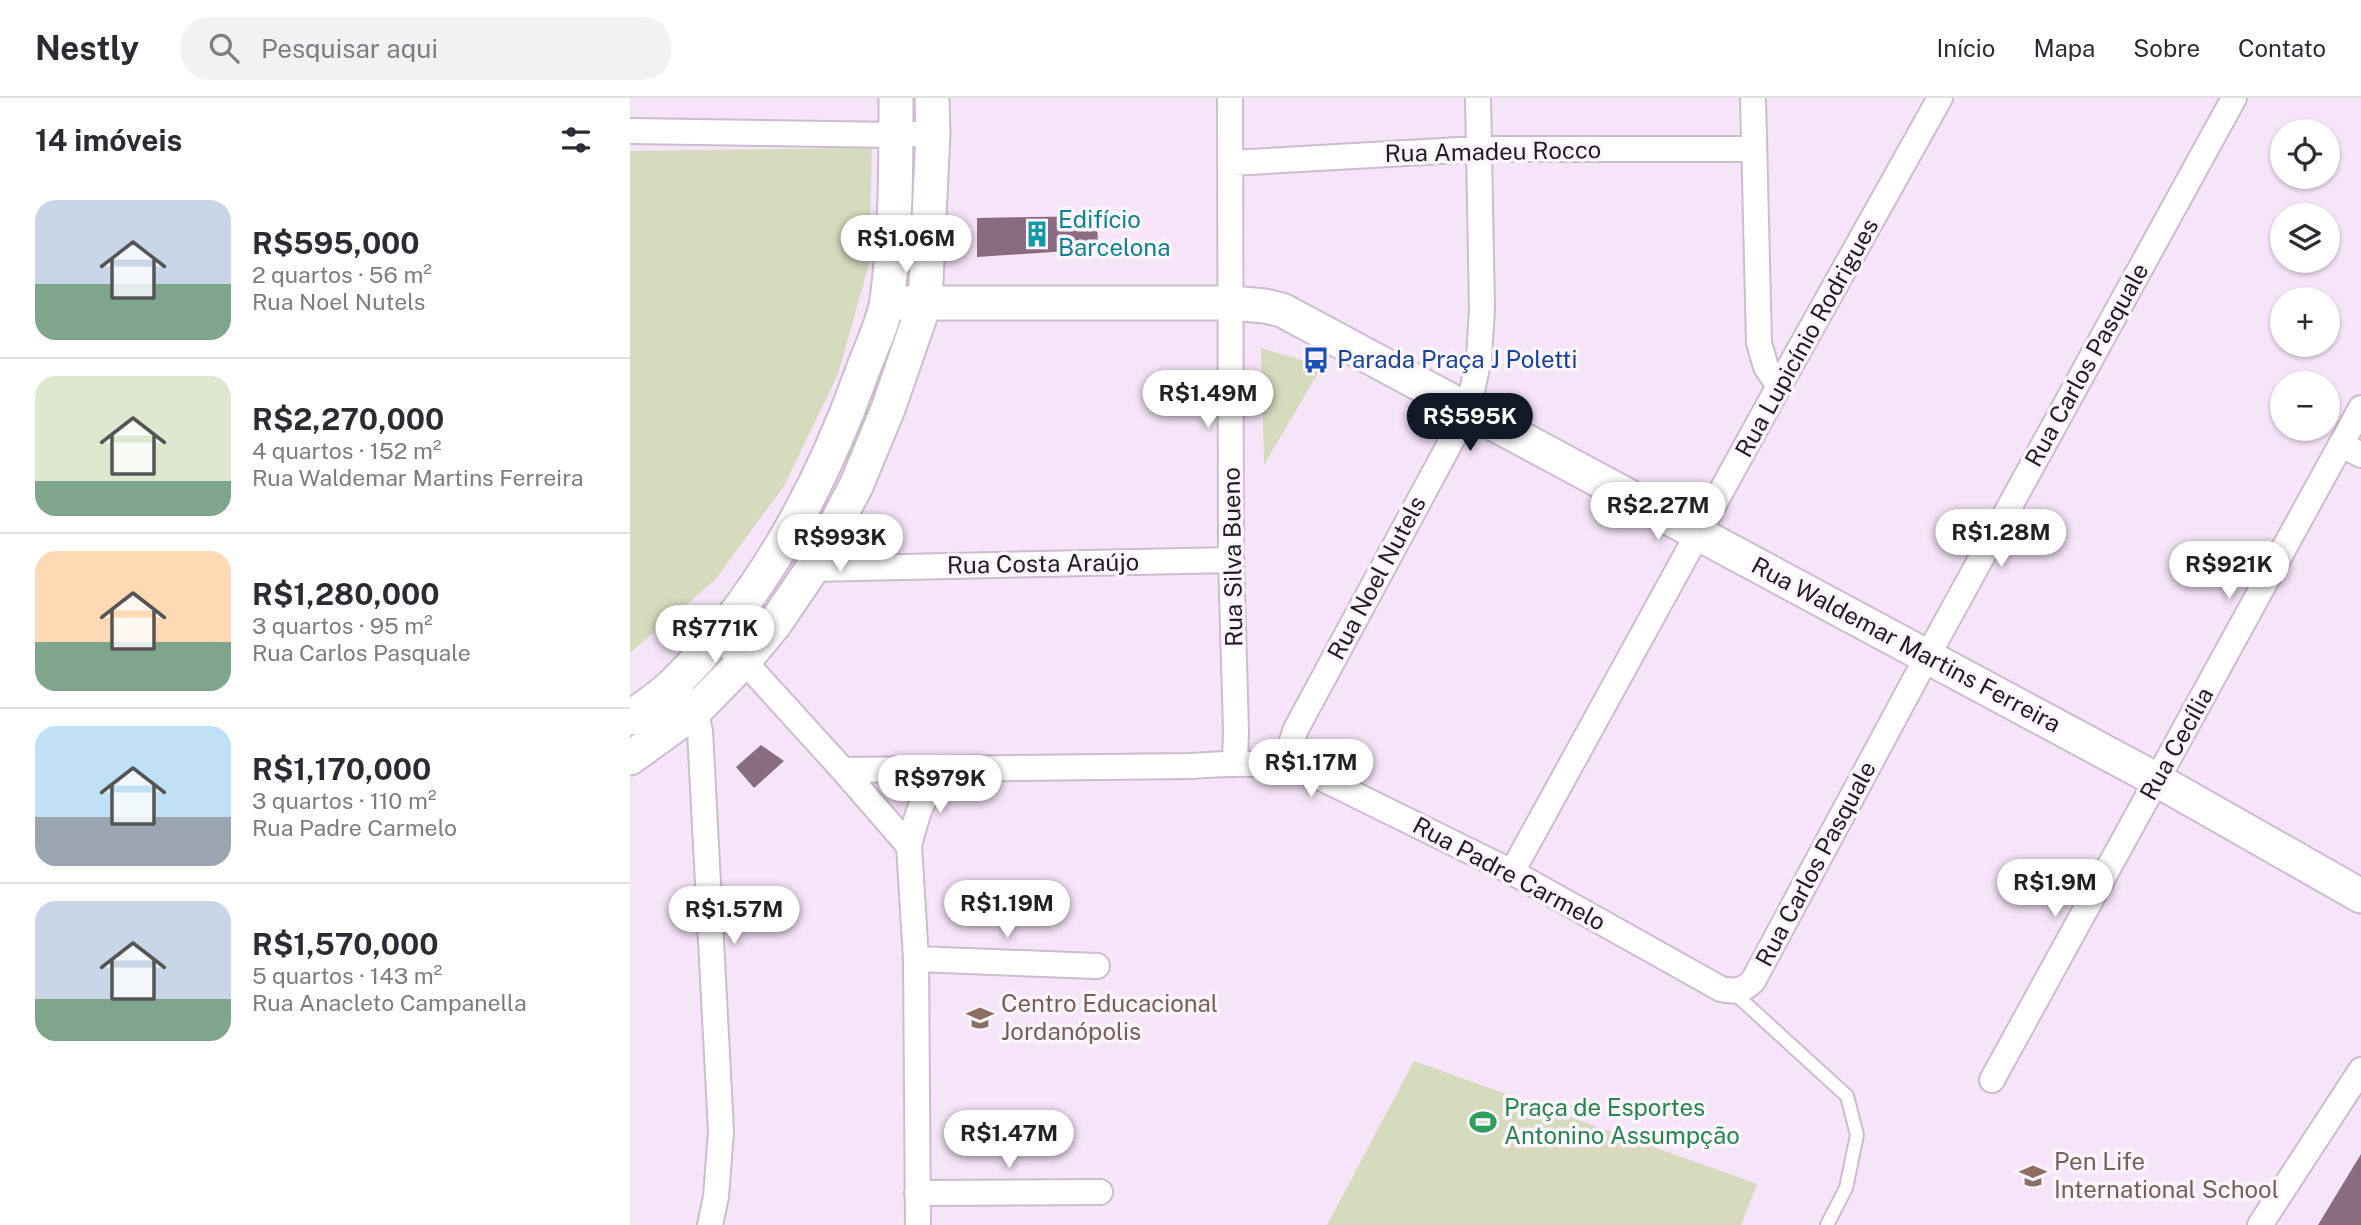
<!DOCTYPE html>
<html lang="pt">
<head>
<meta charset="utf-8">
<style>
  :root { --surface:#fff; --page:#f2f2f3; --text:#2b2b33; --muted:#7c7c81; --line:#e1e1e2; --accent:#111827 }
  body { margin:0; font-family:"Public Sans",sans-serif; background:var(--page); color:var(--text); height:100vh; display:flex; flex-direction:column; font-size:26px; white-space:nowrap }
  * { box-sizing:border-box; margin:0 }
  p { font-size:23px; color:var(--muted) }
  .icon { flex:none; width:38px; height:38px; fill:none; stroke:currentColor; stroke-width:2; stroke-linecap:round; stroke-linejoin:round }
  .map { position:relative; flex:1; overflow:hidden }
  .details { display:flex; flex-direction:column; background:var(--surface); width:630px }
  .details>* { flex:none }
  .buttons { position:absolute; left:1640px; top:21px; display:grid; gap:14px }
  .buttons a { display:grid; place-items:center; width:70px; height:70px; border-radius:50%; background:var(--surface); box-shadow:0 2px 5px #0004; font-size:35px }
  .price { position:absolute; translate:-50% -60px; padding:0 16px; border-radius:24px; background:#fff; color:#222; font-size:23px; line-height:46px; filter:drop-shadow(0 2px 4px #0008) }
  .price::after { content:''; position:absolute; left:50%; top:42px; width:21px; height:16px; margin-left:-10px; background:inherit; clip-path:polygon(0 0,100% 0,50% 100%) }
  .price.on { background:var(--accent); color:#fff }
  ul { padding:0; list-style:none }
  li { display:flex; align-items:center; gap:21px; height:175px; padding:0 35px }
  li+li { border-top:2px solid var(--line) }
  li span { display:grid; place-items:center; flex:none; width:196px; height:140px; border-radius:21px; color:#555 }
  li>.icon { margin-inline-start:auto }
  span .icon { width:84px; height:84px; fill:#fffc; stroke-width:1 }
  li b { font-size:30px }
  h2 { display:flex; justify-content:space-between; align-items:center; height:84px; padding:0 35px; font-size:30px }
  header { display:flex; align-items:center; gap:42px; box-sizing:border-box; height:98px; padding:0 35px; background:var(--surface); border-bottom:2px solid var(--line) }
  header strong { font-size:33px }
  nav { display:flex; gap:38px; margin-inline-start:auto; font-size:24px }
  .search { width:490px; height:63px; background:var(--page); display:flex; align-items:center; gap:18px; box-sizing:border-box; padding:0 24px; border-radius:28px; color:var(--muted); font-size:26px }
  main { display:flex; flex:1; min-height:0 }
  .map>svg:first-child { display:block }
</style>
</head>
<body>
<header>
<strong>Nestly</strong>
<div class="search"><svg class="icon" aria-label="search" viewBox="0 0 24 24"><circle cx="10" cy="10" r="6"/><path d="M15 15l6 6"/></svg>Pesquisar aqui</div>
<nav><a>Início</a><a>Mapa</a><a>Sobre</a><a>Contato</a></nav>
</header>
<main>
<section class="details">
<h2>14 imóveis<svg class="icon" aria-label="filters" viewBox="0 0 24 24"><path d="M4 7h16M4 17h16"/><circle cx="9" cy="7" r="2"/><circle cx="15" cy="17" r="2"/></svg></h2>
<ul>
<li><span style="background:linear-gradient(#c9d6e8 60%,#7fa58c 0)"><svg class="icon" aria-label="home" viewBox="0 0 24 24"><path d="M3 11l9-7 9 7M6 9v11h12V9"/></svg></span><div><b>R$595,000</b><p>2 quartos · 56 m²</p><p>Rua Noel Nutels</p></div></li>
<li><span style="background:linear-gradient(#dfe7d0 75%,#7fa58c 0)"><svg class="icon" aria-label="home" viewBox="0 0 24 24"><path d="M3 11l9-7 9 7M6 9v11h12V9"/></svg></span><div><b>R$2,270,000</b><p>4 quartos · 152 m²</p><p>Rua Waldemar Martins Ferreira</p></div></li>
<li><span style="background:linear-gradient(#ffd9b3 65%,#7fa58c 0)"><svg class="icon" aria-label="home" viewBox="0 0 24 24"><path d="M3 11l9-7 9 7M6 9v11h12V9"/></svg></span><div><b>R$1,280,000</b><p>3 quartos · 95 m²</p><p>Rua Carlos Pasquale</p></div></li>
<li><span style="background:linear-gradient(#bfe0f5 65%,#9aa5b1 0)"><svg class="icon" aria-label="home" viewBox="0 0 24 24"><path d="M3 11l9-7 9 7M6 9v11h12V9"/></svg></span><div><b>R$1,170,000</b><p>3 quartos · 110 m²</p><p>Rua Padre Carmelo</p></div></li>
<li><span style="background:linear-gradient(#c9d6e8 70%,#7fa58c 0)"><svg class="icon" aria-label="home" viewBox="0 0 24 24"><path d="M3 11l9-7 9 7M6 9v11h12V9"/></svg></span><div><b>R$1,570,000</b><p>5 quartos · 143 m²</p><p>Rua Anacleto Campanella</p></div></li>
</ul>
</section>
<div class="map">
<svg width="1731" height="1127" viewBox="0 0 1731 1127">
  <rect width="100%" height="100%" fill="#f6e4f8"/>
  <!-- green -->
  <path fill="#d6dbbe" d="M242 50 239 166 208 276 154 388 85 482 0 555V53Z
    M631 250 692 268 634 367Z
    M784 963 1127 1086 1111 1127H697Z"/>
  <!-- building -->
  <path fill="#8a6c82" d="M467 118 468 151 347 159V120Z
    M131 647 154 663 124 690 106 669Z
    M1731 1056V1127H1688Z"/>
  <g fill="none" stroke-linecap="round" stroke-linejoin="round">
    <!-- lane casing -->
    <g stroke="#cdbccf" stroke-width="16">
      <path id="lane" d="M1103 894 1217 998 1227 1037 1216 1090 1197 1127"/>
    </g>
    <!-- street casing -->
    <g stroke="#cdbccf" stroke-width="28">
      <path id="street" d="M600 0 601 462 606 632 605 665
        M1123 0 1129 245 1136 269 1149 288
        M0 33 266 37 303 35
        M602 65 847 51H1124
        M1711 346 1731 357
        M182 471 601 462
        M87 538 114 563 213 672 279 748 286 861 288 1127
        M56 601 65 613 70 633 91 1033 86 1099 80 1127
        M653 668 666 631 838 312 849 260 852 211 848 0
        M213 672 560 668C604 665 645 662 687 678L882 774 1091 891C1105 894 1113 893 1123 883L1297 559 1604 0
        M279 748C287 716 292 697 315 672
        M882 774 1149 288 1310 0
        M286 861 467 868
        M1362 982 1731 310
        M287 1095 470 1094
        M1630 1127 1731 972"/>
    </g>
    <!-- secondary casing -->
    <g stroke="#cdbccf" stroke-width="37">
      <path id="secondary" d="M257 205H600L635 208 652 212 1527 682 1731 798
        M0 620C15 609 32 598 46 584 131 500 191 389 231 277 239 254 254 225 257 202 266 136 266 67 266 0
        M0 660 65 613 114 563 144 527 182 471 226 388 258 311 295 204 303 35 302 0"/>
    </g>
    <!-- lane -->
    <use href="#lane" stroke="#fff" stroke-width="12"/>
    <!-- street -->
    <use href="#street" stroke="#fff" stroke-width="24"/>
    <!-- secondary -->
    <use href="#secondary" stroke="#fff" stroke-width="33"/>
  </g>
  <!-- icons -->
  <defs>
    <g id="building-bare" transform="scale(2.1)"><path d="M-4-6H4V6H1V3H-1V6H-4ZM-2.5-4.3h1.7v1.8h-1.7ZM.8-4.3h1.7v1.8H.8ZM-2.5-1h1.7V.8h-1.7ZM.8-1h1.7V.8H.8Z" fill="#0f9aa8" stroke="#fcf5fd" stroke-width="2.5" paint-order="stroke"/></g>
    <g id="bus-bare" transform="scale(2.1)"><path d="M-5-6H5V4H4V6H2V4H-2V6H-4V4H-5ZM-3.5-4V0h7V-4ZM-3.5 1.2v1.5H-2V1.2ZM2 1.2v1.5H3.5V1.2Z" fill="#1a4fb4" stroke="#fcf5fd" stroke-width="2.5" paint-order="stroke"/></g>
    <g id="school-bare" transform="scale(2.1)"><path d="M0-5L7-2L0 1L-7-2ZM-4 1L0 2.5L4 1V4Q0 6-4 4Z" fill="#8d6e63" stroke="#fcf5fd" stroke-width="2.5" paint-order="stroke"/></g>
    <g id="stadium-bare" transform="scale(2.1)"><path d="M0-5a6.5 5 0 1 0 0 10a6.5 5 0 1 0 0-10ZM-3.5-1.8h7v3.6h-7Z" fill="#2e9e5b" stroke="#fcf5fd" stroke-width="2.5" paint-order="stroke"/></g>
  </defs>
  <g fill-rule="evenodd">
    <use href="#building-bare" x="407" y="136"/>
    <use href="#bus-bare" x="686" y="262"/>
    <use href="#school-bare" x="350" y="920"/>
    <use href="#stadium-bare" x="853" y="1024"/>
    <use href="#school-bare" x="1403" y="1078"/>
  </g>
  <g text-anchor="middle" stroke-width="7" stroke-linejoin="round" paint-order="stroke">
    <!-- street labels -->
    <g font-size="24" fill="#221c23" stroke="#fcf5fd">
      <text transform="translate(863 54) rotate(-1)" y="8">Rua Amadeu Rocco</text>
      <text transform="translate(1177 240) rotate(-61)" y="8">Rua Lupicínio Rodrigues</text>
      <text transform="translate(1457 267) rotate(-61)" y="8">Rua Carlos Pasquale</text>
      <text transform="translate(603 459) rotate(-91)" y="8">Rua Silva Bueno</text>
      <text transform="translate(413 466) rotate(-1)" y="8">Rua Costa Araújo</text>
      <text transform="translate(747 480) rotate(-62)" y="8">Rua Noel Nutels</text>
      <text transform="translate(1276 547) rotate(28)" y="8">Rua Waldemar Martins Ferreira</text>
      <text transform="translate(1547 646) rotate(-61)" y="8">Rua Cecília</text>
      <text transform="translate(1186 766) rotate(-62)" y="8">Rua Carlos Pasquale</text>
      <text transform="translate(879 776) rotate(28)" y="8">Rua Padre Carmelo</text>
    </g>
    <!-- culture labels -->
    <g font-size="24" fill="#0d838f" stroke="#fcf5fd" text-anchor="start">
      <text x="428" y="130">Edifício<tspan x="428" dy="28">Barcelona</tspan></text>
    </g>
    <!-- transit labels -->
    <g font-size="24" fill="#164399" stroke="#fcf5fd" text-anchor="start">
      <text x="707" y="270">Parada Praça J Poletti</text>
    </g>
    <!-- education labels -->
    <g font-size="24" fill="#785e54" stroke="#fcf5fd" text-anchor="start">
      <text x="371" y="914">Centro Educacional<tspan x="371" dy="28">Jordanópolis</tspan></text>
      <text x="1424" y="1072">Pen Life<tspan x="1424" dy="28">International School</tspan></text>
    </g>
    <!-- leisure labels -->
    <g font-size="24" fill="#27864d" stroke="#fcf5fd" text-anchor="start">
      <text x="874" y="1018">Praça de Esportes<tspan x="874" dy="28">Antonino Assumpção</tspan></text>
    </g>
  </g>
</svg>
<div class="buttons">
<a><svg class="icon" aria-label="locate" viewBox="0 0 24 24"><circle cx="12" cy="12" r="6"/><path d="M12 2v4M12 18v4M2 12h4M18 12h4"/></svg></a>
<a><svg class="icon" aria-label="layers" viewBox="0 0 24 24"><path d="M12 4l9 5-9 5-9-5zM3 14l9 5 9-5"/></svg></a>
<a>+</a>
<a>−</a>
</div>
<b class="price" style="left:276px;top:177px">R$1.06M</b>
<b class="price" style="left:578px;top:332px">R$1.49M</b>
<b class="price on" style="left:840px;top:355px">R$595K</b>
<b class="price" style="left:1028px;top:444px">R$2.27M</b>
<b class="price" style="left:1371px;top:471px">R$1.28M</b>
<b class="price" style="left:210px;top:476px">R$993K</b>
<b class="price" style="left:1599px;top:503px">R$921K</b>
<b class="price" style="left:85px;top:567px">R$771K</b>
<b class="price" style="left:681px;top:701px">R$1.17M</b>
<b class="price" style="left:310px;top:717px">R$979K</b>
<b class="price" style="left:1425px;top:821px">R$1.9M</b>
<b class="price" style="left:377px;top:842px">R$1.19M</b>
<b class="price" style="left:104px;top:848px">R$1.57M</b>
<b class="price" style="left:379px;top:1072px">R$1.47M</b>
</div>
</main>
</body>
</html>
